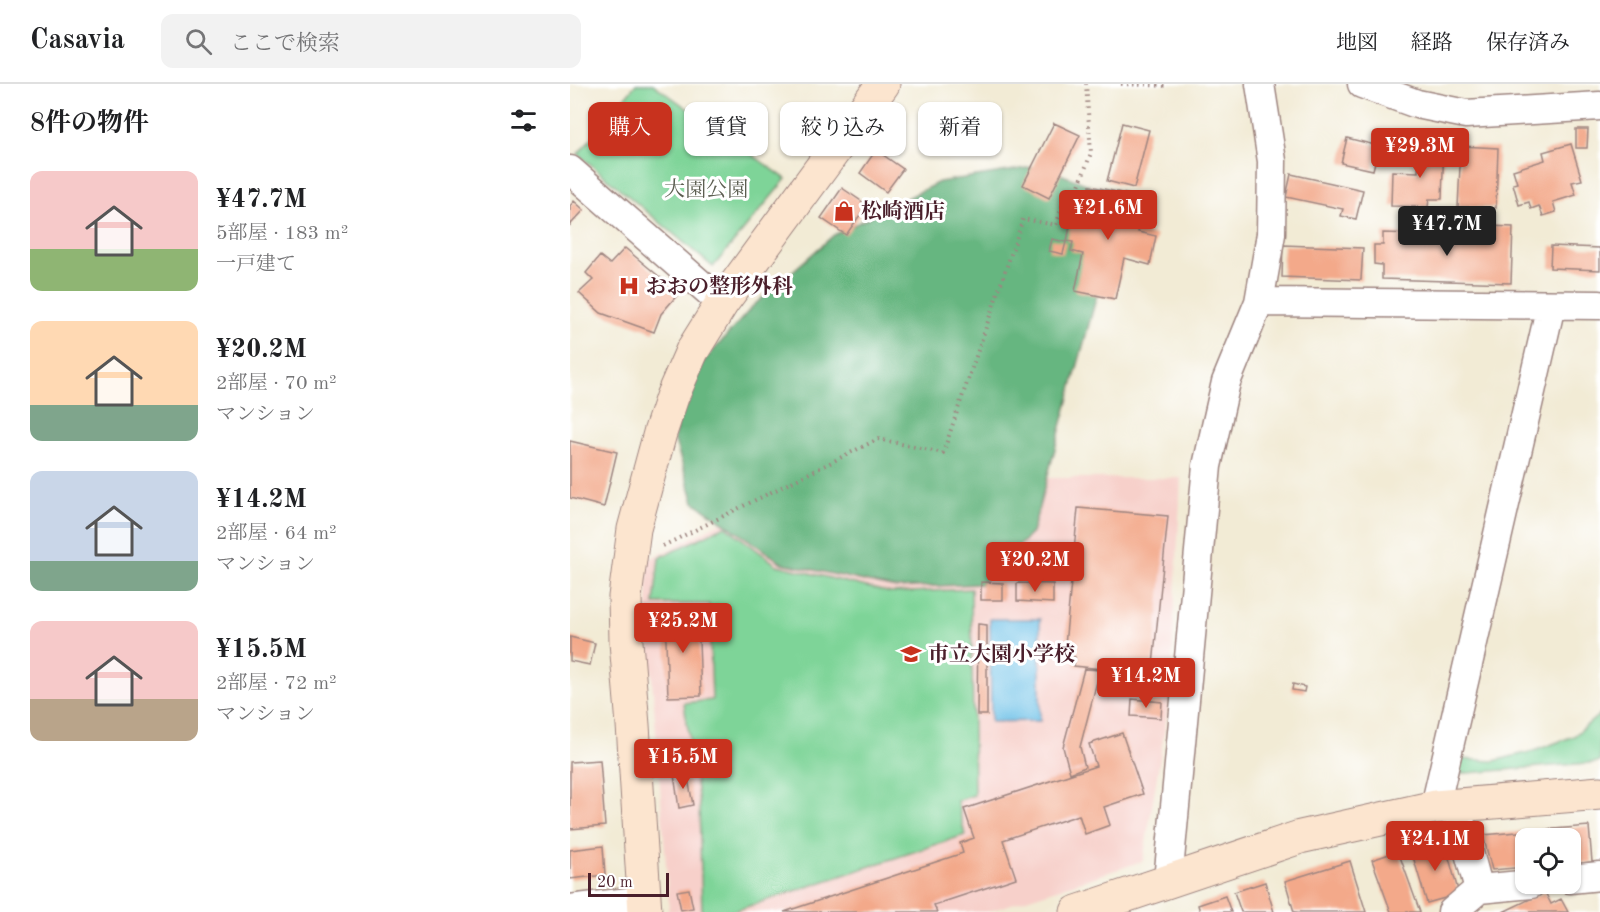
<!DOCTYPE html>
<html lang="ja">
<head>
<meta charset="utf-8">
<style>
  :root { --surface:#fff; --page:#f2f2f2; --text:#202124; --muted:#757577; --line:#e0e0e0; --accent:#c8321e }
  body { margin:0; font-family:"Old Standard TT","Noto Serif JP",serif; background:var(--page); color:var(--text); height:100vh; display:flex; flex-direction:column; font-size:22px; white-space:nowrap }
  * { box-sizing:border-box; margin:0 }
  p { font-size:20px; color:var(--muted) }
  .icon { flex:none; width:33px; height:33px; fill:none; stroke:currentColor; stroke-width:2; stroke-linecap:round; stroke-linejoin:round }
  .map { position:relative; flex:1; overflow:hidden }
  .details { display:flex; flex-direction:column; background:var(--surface); width:570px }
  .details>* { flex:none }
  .hud { position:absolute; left:18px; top:18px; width:570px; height:54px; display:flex; gap:12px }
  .fabs { position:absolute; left:945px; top:744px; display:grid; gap:12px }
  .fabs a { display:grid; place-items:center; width:66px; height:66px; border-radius:12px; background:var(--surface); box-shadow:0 2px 4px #0004; font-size:30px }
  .scale { position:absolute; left:18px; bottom:15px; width:81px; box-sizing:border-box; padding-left:6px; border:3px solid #4a1f2b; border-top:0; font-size:16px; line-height:21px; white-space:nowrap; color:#4a1f2b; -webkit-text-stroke:4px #fff; paint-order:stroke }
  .price { position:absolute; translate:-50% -51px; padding:0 14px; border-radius:6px; background:var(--accent); color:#fff; font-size:20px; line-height:39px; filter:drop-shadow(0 2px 3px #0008) }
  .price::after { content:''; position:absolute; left:50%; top:36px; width:18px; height:14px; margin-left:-9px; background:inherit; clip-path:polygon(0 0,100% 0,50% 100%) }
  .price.on { background:#222; color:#fff }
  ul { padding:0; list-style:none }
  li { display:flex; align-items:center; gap:18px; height:150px; padding:0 30px }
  li span { display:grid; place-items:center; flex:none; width:168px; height:120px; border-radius:12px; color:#555 }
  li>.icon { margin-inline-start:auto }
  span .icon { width:72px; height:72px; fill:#fffc; stroke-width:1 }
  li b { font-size:26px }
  h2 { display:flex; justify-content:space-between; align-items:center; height:72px; padding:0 30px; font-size:26px }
  .chip { padding:0 21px; border-radius:12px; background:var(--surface); box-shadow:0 2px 4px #0004; font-size:21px; line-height:54px }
  .chip.on { background:var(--accent); color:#fff }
  header { display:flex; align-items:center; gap:36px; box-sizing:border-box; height:84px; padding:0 30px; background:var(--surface); border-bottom:2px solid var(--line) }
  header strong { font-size:28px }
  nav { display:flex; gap:33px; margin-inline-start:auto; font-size:21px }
  .search { width:420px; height:54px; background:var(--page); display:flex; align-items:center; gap:15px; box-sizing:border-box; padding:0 21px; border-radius:12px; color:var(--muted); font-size:22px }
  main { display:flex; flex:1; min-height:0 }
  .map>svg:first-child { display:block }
</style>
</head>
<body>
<header>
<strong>Casavia</strong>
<div class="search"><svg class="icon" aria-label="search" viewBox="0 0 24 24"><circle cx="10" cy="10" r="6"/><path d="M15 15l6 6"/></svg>ここで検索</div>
<nav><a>地図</a><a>経路</a><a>保存済み</a></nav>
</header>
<main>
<section class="details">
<h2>8件の物件<svg class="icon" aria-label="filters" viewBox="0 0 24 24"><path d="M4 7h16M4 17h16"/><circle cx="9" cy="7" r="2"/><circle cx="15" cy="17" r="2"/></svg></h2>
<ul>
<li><span style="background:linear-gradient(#f6c9c9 65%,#8fb573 0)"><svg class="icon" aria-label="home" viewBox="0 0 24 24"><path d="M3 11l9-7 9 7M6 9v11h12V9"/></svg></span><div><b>¥47.7M</b><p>5部屋 · 183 m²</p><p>一戸建て</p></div></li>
<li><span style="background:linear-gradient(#ffd9b3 70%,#7fa58c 0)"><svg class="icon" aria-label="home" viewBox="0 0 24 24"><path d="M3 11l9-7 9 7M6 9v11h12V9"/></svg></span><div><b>¥20.2M</b><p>2部屋 · 70 m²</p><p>マンション</p></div></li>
<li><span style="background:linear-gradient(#c9d6e8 75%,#7fa58c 0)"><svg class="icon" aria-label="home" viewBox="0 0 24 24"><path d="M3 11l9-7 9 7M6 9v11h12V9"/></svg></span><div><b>¥14.2M</b><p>2部屋 · 64 m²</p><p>マンション</p></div></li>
<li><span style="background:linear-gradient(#f6c9c9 65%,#b9a48a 0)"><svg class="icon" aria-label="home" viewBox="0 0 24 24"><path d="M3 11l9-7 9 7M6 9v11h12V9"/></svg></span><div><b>¥15.5M</b><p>2部屋 · 72 m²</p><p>マンション</p></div></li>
</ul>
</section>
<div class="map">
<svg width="1030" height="828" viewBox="0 0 1030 828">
  <rect width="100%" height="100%" fill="#fff"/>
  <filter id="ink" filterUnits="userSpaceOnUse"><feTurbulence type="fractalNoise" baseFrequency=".0167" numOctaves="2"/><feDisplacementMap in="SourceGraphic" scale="12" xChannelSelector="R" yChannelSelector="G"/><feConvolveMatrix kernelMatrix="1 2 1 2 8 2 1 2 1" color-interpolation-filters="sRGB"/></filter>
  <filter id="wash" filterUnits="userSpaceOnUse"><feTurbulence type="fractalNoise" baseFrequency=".008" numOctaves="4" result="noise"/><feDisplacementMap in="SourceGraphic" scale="24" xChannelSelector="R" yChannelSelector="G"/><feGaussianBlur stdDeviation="1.35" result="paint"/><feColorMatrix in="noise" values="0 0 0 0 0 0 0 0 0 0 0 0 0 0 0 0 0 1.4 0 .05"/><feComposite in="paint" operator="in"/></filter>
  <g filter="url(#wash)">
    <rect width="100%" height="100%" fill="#f2ebd5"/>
    <!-- built -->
    <path fill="#f7d0ca" d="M445 394H611L600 613 573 777 417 828H98L99 820 77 528 78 476 160 434Z"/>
    <!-- green -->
    <path fill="#7ed498" stroke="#647a62" stroke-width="1.5" d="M66 0H83L216 95 143 183 8 70Z
      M155 442 207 481 321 509 401 505 404 711 387 717 395 751 161 828H132L129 719 114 619 142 616 139 520H84L89 474Z
      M1030 630V678L886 690 889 675 924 677 964 667 1004 652Z"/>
    <!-- forest -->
    <path fill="#66b680" stroke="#586a56" stroke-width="1.5" d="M469 82 519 101 543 152 462 449 410 500 326 504 212 479 124 418 104 354 119 294 183 222 264 151 369 98Z"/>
    <!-- water -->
    <path fill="#6ac0e7" stroke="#5a7089" stroke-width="1.5" d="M420 535H470V637L421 638Z"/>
    <g id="blocks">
      <!-- building -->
      <path fill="#f3a98a" d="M484 39 510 51 479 114 453 101Z
        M552 39 579 46 564 104 537 97Z
        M1006 45H1018L1017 64H1006Z
        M777 54 809 62 803 86 771 79Z
        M850 58 874 59 872 115H859L858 123 821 122 822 87 848 88Z
        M1001 60 1012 96 1002 98 1006 111 983 118 986 128 973 132 969 122 961 125 959 118 949 121 943 100 947 99 943 86 975 76 973 68Z
        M891 62 928 64 926 124 888 123Z
        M306 66 333 85 316 108 290 89Z
        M721 90 793 106 786 135 771 132 773 125 716 113Z
        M520 102 566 112 562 129 572 132 568 148 586 152 580 181 554 174 545 215 505 207 513 170 501 167 503 158 497 157 503 127 514 130Z
        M272 104 297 121 276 151 251 134Z
        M4 117 14 126 0 141V122Z
        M920 142 943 143 941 199 812 195V181L804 180V161H813V149L920 152Z
        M482 155 496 158 493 170 479 167Z
        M713 161 793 164 791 196 712 193Z
        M981 162 1030 164V186L980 184Z
        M55 164 109 209 91 230 84 248 31 229 9 209 23 196 16 189 30 172 40 180Z
        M0 357 47 368 34 423 0 414Z
        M508 424 598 432 583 581 572 580 571 589 504 582 505 573 494 572Z
        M411 498 433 499V516H411Z
        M447 499 483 500V519L447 517Z
        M128 528 131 612 98 613 95 529Z
        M408 540 417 541V631H407Z
        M0 553 25 559 20 581 0 577Z
        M514 585 530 586 510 663 515 683 500 689 493 663Z
        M723 600 735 603 734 608 722 606Z
        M562 615 592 618 591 634 561 632Z
        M552 649 573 710 534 723 540 741 515 750 509 731 433 756 446 794 364 821 367 828H214L393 769 390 759 404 754 394 725 526 682 519 660Z
        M30 676 35 742 0 745V678Z
        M117 689 123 721 109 724 104 691Z
        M1019 742 1022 778 1000 780V754H956V783L922 786 913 751Z
        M874 756 889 810 857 819 841 766Z
        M33 762 35 791 0 795V766Z
        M828 767 850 828H821L802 776Z
        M780 777 796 828H724L715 797Z
        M695 798 704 828H671L664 808Z
        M119 805 123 824 111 826 107 807Z
        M975 808 981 820 991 815 998 828H933Z
        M655 812 661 828H630L628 821Z"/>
    </g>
  </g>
  <g filter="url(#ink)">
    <use href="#blocks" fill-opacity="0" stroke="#9e8580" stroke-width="1.5"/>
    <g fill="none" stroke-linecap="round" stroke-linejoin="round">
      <!-- street casing -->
      <g stroke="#9e8580" stroke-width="31">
        <path id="street" d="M792 0 847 20 896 30 1030 22
          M0 86 152 219
          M689 218 1030 221
          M886 722 909 805 961 800
          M865 723 981 221
          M1000 795 1030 792
          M598 797 637 382 656 298 689 218 701 150 702 77 690 0
          M0 825 75 816
          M882 828 909 805"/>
      </g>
      <!-- secondary casing -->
      <g stroke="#9e8580" stroke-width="35">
        <path id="secondary" d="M75 828 63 641 56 558 55 513 64 445 90 349 102 313 122 267 152 219 313 0
          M507 828 730 753 865 723 1030 709"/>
      </g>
      <!-- path -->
      <path stroke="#9e8580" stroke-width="4" stroke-dasharray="1.5 4.5" stroke-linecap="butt" d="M551 0 597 2
        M93 462 308 355 373 369 453 135 486 141 494 117 507 107 521 69 516 0"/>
      <!-- street -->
      <use href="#street" stroke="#fff" stroke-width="28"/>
      <!-- secondary -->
      <use href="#secondary" stroke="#fce5cf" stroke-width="33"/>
    </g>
  </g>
  <!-- icons -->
  <defs>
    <g id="shop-bare" transform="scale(1.62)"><path d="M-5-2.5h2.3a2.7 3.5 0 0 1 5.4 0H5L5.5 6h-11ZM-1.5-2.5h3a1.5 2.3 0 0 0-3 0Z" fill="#c8321e" stroke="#fff" stroke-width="2.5" paint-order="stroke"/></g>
    <g id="hospital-bare" transform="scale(1.62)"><path d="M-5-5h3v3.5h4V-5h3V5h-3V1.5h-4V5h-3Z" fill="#c8321e" stroke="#fff" stroke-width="2.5" paint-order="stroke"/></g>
    <g id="school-bare" transform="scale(1.62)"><path d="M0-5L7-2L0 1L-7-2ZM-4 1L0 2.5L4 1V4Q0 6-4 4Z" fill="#c8321e" stroke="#fff" stroke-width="2.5" paint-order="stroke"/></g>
  </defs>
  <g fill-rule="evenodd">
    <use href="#shop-bare" x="274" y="127"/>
    <use href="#hospital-bare" x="59" y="202"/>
    <use href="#school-bare" x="341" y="570"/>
  </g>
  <g text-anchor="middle" stroke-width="6" stroke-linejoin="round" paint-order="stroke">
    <!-- park labels -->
    <g font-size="21" fill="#5c5e51" stroke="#fff">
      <text x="136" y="112">大園公園</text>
    </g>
    <!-- poi labels -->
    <g font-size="21" font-weight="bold" fill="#4a1f2b" stroke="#fff" text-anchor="start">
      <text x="291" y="134">松崎酒店</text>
      <text x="76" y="209">おおの整形外科</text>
      <text x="358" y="577">市立大園小学校</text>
    </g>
  </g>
</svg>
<div class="fabs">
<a><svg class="icon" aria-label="locate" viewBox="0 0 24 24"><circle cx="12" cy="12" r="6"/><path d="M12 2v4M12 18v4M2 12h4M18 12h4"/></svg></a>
</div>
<div class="scale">20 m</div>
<b class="price" style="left:850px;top:95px">¥29.3M</b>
<b class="price" style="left:538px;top:157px">¥21.6M</b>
<b class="price on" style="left:877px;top:173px">¥47.7M</b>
<b class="price" style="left:465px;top:509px">¥20.2M</b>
<b class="price" style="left:113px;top:570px">¥25.2M</b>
<b class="price" style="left:576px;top:625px">¥14.2M</b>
<b class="price" style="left:113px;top:706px">¥15.5M</b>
<b class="price" style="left:865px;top:788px">¥24.1M</b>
<div class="hud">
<a class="chip on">購入</a>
<a class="chip">賃貸</a>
<a class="chip">絞り込み</a>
<a class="chip">新着</a>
</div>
</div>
</main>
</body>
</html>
